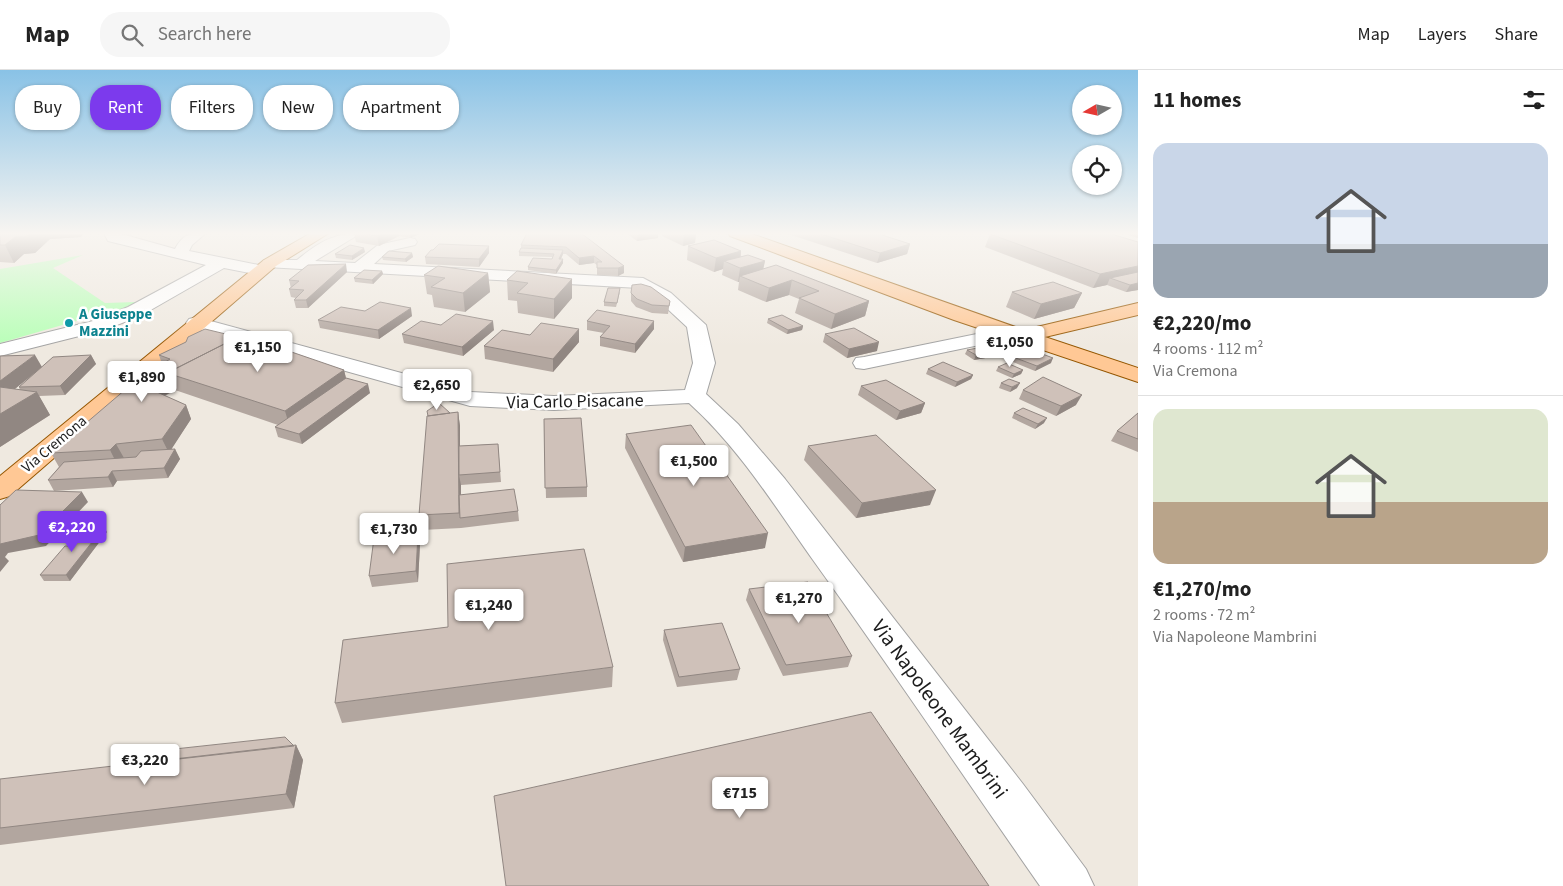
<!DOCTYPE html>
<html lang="en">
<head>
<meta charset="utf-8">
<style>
  :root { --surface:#fff; --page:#f6f6f6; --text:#222; --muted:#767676; --line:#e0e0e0; --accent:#7c3aed }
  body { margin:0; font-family:"Source Sans 3",sans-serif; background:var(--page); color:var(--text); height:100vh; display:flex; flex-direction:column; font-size:19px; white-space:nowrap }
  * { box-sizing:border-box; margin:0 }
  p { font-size:16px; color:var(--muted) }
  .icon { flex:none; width:28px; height:28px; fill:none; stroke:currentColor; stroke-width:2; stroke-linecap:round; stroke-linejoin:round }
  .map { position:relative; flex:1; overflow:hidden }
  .sheet { display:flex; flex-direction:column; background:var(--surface); width:425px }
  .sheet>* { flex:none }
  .hud { position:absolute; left:15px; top:15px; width:475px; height:45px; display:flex; gap:10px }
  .needle { width:32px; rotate:261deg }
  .controls { position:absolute; left:1072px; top:15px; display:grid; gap:10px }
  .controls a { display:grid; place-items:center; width:50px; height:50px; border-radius:50%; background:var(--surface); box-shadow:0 1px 4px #0004; font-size:25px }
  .price { position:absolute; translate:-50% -42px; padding:0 11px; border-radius:5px; background:#fff; color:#222; font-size:16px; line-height:32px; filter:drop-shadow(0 1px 2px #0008) }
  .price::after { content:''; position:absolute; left:50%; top:30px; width:15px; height:11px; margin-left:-8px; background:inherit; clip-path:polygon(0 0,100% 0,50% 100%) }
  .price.current { background:var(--accent); color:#fff }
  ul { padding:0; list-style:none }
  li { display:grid; align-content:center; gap:10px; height:265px; padding:0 15px }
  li+li { border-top:1px solid var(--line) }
  li span { display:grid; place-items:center; height:155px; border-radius:15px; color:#555 }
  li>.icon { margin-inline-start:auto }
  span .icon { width:90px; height:90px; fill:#fffc; stroke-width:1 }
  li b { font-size:21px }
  h2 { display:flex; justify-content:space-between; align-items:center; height:60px; padding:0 15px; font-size:21px }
  .tag { padding:0 18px; border-radius:20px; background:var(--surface); box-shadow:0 1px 4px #0004; font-size:18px; line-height:45px }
  .tag.current { background:var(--accent); color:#fff }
  header { display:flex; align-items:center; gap:30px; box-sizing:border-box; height:70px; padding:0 25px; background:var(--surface); border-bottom:1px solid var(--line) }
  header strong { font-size:24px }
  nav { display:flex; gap:28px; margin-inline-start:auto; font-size:18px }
  .search { width:350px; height:45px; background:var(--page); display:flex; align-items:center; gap:12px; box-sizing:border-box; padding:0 18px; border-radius:20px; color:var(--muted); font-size:19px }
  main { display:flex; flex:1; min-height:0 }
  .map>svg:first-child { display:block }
</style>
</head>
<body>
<header>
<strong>Map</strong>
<div class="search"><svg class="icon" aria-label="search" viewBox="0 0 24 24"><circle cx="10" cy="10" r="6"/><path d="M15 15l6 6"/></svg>Search here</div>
<nav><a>Map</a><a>Layers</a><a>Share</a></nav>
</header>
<main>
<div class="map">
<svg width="1138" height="816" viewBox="0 0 1138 816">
  <rect width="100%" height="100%" fill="#efe9e0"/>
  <!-- park -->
  <path fill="#b8ffb7" d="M83 185 53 198 105 233 136 232 116 244 111 241 0 273V199Z"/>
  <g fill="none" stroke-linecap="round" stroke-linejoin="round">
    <!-- minor casing -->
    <g stroke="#a3a3a3" stroke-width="2">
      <path id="minor" d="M104 163H118L175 179C183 164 190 163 206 163L192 175 189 181 264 196 262 193 264 190H297C318 173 333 163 361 163L315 191 355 193 378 175 410 168 415 169 417 172 415 175 388 181 374 194 643 208 671 223 706 255 715 293 706 324 738 354 785 409 1023 714 1086 799 1094 816H1040C964 707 890 597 813 490 774 435 739 378 689 333L554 340 470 336 189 257 186 253 189 249 196 247 471 322 554 326 685 320 693 293 687 257 659 231 639 218 266 197 268 200 266 203 260 205 224 198 142 245 107 259 0 286V274L93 251 128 237 206 195 108 171Z
        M1011 257 1018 259 1021 263 1018 267 864 299 856 298 853 293 856 288 864 287Z"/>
    </g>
    <!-- major casing -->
    <g stroke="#945600" stroke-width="2">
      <path id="major" d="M311 163H329L276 196 10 426 0 429V406L264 190Z
        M728 163H749L1024 260 1138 233V245L1045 267 1138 298V312L954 250 730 166Z"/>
    </g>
    <!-- minor -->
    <use href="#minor" fill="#fff" fill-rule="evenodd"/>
    <!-- major -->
    <use href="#major" fill="#ffc895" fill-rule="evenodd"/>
  </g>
  <!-- wall -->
  <path fill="#b2a69f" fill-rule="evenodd" d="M0 163 81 167 50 169 35 183 24 184 14 193 0 192Z
    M354 163H421L411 168 399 166 379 176 356 172Z
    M581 163 624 203 618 206 597 205V195L594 193 579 195 566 184H563L561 189H563V193L556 204 528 200V197L552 189V187L519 186V182L521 178V175Z
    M626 163H658V168L637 171Z
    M663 163H696L695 173 683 176 662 166Z
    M785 163H876L910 174 907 184 877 193Z
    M1129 163H1138V168L1128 165Z
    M990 164 1138 172V220L1126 222 1107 215 1093 218 985 177Z
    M489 176V183L479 197 426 194 425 187Z
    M688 176 741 181V187L765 191 763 198 869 231 865 246 831 259 795 243 799 229 789 225 766 232 738 220 739 212H738L722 205 723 199 714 202 687 190Z
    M365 182 352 190 336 188 335 184Z
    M412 183 413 187 406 192 383 190 382 187Z
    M382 201 383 204 373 214 355 212 354 208Z
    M347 202 308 238H296L294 230 296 228 291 227 289 219 291 218 289 210Z
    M488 203 490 222 465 242 434 237 432 225 427 224 424 205Z
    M572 209V228L554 249 518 243 517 231 508 230 507 210Z
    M620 222 616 237 604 236V232Z
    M1012 222 1082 223 1074 238 1034 249 1006 237Z
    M631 223 670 231 668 244 652 243 636 237 631 231Z
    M365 241 412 246 379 269 320 258 318 250Z
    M768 249 803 256 802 260 787 264 767 253Z
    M587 251 654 259 635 283 600 276V267L604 263 587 260Z
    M579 259V272L553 302 485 289 484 276 530 265Z
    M494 260 463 286 404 273 402 264Z
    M825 264 877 281 847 288 823 272Z
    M967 280 991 287 974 290 965 284Z
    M1005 284 1051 293 1035 301 1003 288Z
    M91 285 96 294 65 325 39 326 50 345 0 377V286L42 297ZM31 306 19 317 20 320 15 319Z
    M159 285 344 300 346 308 370 323 302 374 278 367 275 357 278 355 175 320 165 326 186 335 191 349 171 379H175L180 389 168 408 117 411 113 417 54 421 48 410 59 397 51 383 162 294Z
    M998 297 1023 300 1021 304 1012 308 996 301Z
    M928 299 973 305 971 309 955 317 926 304Z
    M1001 313 1017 318 1010 322 999 318Z
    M861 316 925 333 921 343 896 350 858 325Z
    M1023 320 1076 335 1056 346 1019 329Z
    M458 342 460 356V376L498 374 501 412 461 415V425L518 441 519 451 461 458 422 460 419 445 450 343Z
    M1014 343 1044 353 1035 359 1012 348Z
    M1138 343V382L1111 371 1117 361Z
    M544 349 587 417V427L546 428Z
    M626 364 765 478 683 492 625 378Z
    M808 376 930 435 856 448 804 390Z
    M107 462 70 511H44L40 505 71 476Z
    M418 464 420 474 418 512 372 517 369 506Z
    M749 519 852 586 848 597 783 606 746 530Z
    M664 560 740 599 737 610 677 617 663 570Z
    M613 597 612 617 342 653 335 633Z
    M296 675 303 690 294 738 0 775V710Z"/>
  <!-- shaded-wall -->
  <path fill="#918782" d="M29 163H84L81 167 50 169 35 183 24 184 14 193 5 175 15 167Z
    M383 163H399V166L379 176 377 166Z
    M410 163H421L411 168Z
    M638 163H658V168L637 171Z
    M684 163H696L695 173 683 176Z
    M910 174 907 184 877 193 880 183Z
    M489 176V183L479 197V189Z
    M364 178 365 182 352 190V186Z
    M563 180V184L559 193V189Z
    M741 181 739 195 724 191 723 199 714 202 716 188Z
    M412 183 413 187 406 192 405 189Z
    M594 186V193L579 195V188Z
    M563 189V193L556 204V200Z
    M765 191 762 205 740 206 739 212H738L740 198Z
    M346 194 347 202 308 238 306 230Z
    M624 196V203L618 206V198Z
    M1138 196V208H1110L1107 215 1093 218 1100 204Z
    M382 201 383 204 373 214 372 210Z
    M488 203 490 222 465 242 463 223Z
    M572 209V228L554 249V229Z
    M792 210 789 225 766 232 769 218Z
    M1138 213V220L1126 222 1130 215Z
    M1082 223 1074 238 1034 249 1041 234Z
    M869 231 865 246 831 259 835 244Z
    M411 238 412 246 379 269 378 260Z
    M493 251 494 260 463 286 462 277Z
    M654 251V259L635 283V274Z
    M803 256 802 260 787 264 788 260Z
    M579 259V272L553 302V289Z
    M879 272 877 281 847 288 849 279Z
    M993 283 991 287 974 290 976 285Z
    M35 285 42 297 6 326 0 317V311Z
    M91 285 96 294 65 325 60 316Z
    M1053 288 1051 293 1035 301 1037 296Z
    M344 300 348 317 290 358 285 341Z
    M1023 300 1021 304 1012 308 1014 304Z
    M973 305 971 309 955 317 957 312Z
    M169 307 174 320 154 332 148 318Z
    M1020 313 1017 318 1010 322 1012 317Z
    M368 314 370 323 302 374 299 364Z
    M37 322 50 345 0 377V344Z
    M1082 325 1076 335 1056 346 1061 336Z
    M925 333 921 343 896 350 900 341Z
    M186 335 191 349 169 383 162 369Z
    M458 342 460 356V405H459L461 415V448L459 443Z
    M1047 348 1044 353 1035 359 1038 354Z
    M116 374 124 388 117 394 110 380Z
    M175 379 180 389 168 408 164 398Z
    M112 401 117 411 113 417 108 407Z
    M936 420 930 435 856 448 862 433Z
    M82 422 88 432 46 476 8 483 5 487 9 491 0 502V474Z
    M104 457 107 462 70 511 66 505Z
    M768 463 765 478 683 492 685 477Z
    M418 464 420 474 418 512 416 501Z
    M296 675 303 690 294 738 286 724Z"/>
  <!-- building -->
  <path fill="#cfc1b9" stroke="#918782" d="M0 163H29L27 166 15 167 5 175H0Z
    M362 163H383L377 166Z
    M527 163H581L624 196 618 198H597V192H602L594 186 579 188 566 177 521 175Z
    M818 163H876L910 174 880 183Z
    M995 163H1108L1138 172V196L1100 204 990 164Z
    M714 170 741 181 716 188 688 176Z
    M439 174 489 176 479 189 425 187 431 180H433Z
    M350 175 364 178 352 186 335 184Z
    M521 178 563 180 559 189H563L556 200 528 197 533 188 552 189 554 184 519 182Z
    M389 181 412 183 405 189 382 187Z
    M748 185 765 191 740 198 724 191Z
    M346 194 306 230H294L304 220 289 219 299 211 289 210 308 195Z
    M776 195 869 231 835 244 799 228 819 221 792 210 769 218 740 206Z
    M438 196 488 203 463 223 431 217 445 208 424 205Z
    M364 200 382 201 372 210 354 208Z
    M517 201 572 209 554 229 517 223 528 213 507 210Z
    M1138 202V213L1130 215 1110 208Z
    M1053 212 1082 223 1041 234 1012 222Z
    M641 214 651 217 670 231 669 236 652 235 637 229 631 223 632 215Z
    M608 218H620L617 233 604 232Z
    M380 232 411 238 378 260 318 250 341 237 365 241Z
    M597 240 654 251 635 274 600 267 610 256 587 251Z
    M456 244 493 251 462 277 402 264 421 251 441 255Z
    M782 245 803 256 788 260 768 249Z
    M541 253 579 259 553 289 484 276 502 260 530 265Z
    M854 258 879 272 849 279 825 264Z
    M205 259 238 267 167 303 169 307 148 318 186 335 162 369 116 374 110 380 51 383 133 313 170 289 159 285 186 272 188 267Z
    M242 265 344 300 285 341 167 303Z
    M1021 276 1053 288 1037 296 1005 284Z
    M983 277 993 283 976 285 967 280Z
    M35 285 0 311V286Z
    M91 285 60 316 19 317 53 287Z
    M943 292 973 305 957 312 928 299Z
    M1007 293 1023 300 1014 304 998 297Z
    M1043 307 1082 325 1061 336 1023 320Z
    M346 308 368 314 299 364 275 357Z
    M1009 309 1020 313 1012 317 1001 313Z
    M886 310 925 333 900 341 861 316Z
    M0 317 37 322 0 344Z
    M439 333 450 343 428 346 427 341Z
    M1023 338 1047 348 1038 354 1014 343Z
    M458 342 459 443 419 445 427 346Z
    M1138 343V369L1117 361Z
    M581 348 587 417 545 418 544 349Z
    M691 355 768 463 685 477 626 364Z
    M876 365 936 420 862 433 808 376Z
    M498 374 500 402 459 405V376Z
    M175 379 164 398 112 401 108 407 48 410 64 392 136 387 141 381Z
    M514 419 518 441 460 448 459 425Z
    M16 420 82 422 39 465 0 474V435Z
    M88 456 104 457 66 505H40L65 476H71Z
    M418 464 416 501 369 506 374 468Z
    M584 479 613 597 335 633 343 570 448 557 447 494Z
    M808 512 852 586 786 595 749 519Z
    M722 553 740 599 679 607 664 560Z
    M871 642 989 816H506L494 726Z
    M285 667 294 676 143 693 147 682Z
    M296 675 286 724 0 758V709Z"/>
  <!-- sky -->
  <linearGradient id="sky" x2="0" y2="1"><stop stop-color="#89c2e6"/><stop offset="0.59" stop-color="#f8f5f1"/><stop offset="1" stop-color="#f8f5f1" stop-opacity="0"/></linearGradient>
  <rect width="1138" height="277" fill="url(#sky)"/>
  <!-- markers -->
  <circle fill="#0f9aa8" stroke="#fff" stroke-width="2" cx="69" cy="253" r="5"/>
  <g text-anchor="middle" stroke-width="5" stroke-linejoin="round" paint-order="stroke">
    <!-- far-culture labels -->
    <g font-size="15" font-weight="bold" fill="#0d838f" stroke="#fff" text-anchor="start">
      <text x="79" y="249">A Giuseppe<tspan x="79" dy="17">Mazzini</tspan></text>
    </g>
    <!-- far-street labels -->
    <g font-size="15" fill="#1c1c1c" stroke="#fff">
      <text transform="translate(54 374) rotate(-40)" y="5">Via Cremona</text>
    </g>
    <!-- street labels -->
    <g font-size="18" fill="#1c1c1c" stroke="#fff">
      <text transform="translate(575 331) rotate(-1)" y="6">Via Carlo Pisacane</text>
    </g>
    <!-- near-street labels -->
    <g font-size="21" fill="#1c1c1c" stroke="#fff">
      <text transform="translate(940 639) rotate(54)" y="7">Via Napoleone Mambrini</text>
    </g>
  </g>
</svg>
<div class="controls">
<a><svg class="needle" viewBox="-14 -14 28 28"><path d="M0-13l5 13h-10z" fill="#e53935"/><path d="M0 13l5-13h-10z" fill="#767676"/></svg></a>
<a><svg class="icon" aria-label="locate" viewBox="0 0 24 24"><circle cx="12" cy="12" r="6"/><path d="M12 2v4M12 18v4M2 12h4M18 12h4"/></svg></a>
</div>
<b class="price" style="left:1010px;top:298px">€1,050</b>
<b class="price" style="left:258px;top:303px">€1,150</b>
<b class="price" style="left:142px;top:333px">€1,890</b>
<b class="price" style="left:437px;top:341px">€2,650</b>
<b class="price" style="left:694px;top:417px">€1,500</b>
<b class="price current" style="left:72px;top:483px">€2,220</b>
<b class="price" style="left:394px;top:485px">€1,730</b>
<b class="price" style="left:799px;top:554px">€1,270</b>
<b class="price" style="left:489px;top:561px">€1,240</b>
<b class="price" style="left:145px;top:716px">€3,220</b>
<b class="price" style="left:740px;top:749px">€715</b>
<div class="hud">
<a class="tag">Buy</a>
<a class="tag current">Rent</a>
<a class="tag">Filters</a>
<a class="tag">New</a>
<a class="tag">Apartment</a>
</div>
</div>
<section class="sheet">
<h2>11 homes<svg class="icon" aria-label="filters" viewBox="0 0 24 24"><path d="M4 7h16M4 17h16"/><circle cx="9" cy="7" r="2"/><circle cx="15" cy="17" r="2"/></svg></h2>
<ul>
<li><span style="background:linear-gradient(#c9d6e8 65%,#9aa5b1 0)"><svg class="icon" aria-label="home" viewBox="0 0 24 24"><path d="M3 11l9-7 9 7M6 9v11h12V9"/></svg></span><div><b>€2,220/mo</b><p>4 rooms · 112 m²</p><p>Via Cremona</p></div></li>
<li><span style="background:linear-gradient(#dfe7d0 60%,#b9a48a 0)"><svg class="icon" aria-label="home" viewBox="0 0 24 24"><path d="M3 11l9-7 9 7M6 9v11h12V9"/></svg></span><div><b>€1,270/mo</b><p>2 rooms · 72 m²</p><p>Via Napoleone Mambrini</p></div></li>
</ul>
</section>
</main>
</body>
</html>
